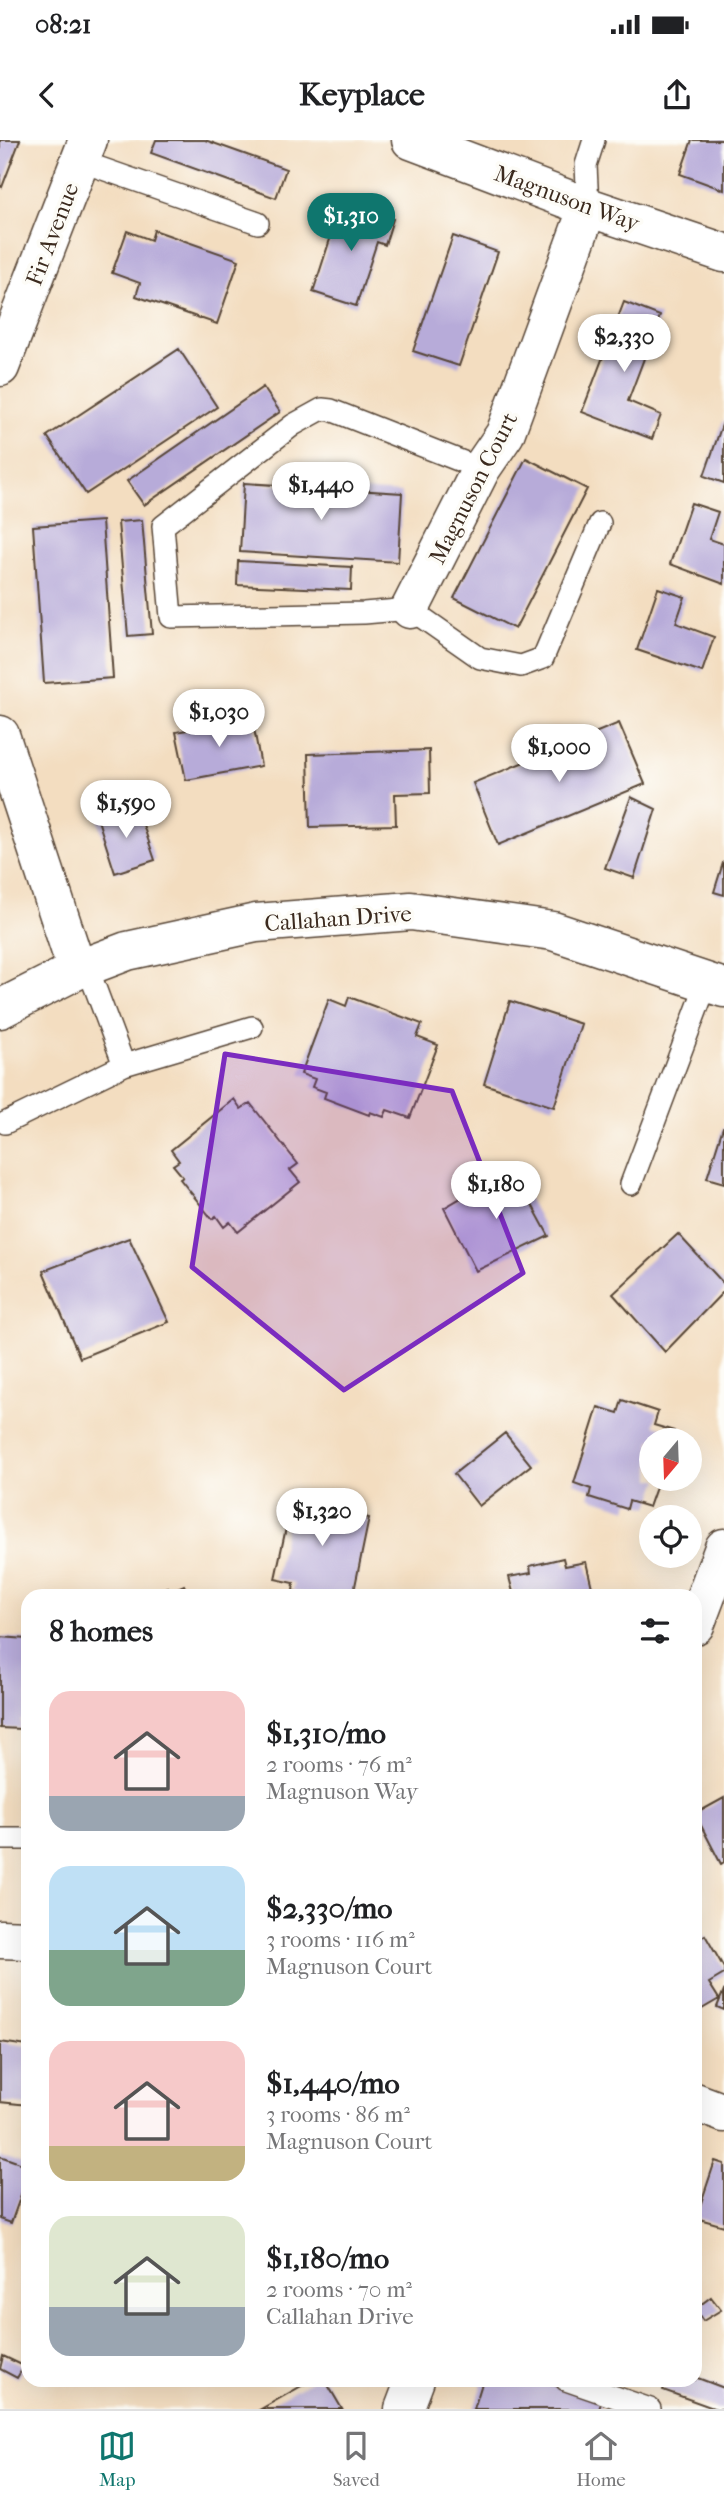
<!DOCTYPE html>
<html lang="en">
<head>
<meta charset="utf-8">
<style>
  :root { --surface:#fff; --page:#f2f2f2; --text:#202124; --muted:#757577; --line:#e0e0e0; --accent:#0f766e }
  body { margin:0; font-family:"IM FELL French Canon",serif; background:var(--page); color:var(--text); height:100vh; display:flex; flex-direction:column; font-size:26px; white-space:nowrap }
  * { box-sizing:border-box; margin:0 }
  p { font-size:23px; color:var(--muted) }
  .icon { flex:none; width:38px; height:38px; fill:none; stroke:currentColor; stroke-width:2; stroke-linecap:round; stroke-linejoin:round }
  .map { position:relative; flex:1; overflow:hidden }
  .panel { position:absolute; left:21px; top:1449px; width:681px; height:798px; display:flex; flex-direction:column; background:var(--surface); border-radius:21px; box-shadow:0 7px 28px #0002 }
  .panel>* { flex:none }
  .needle { width:46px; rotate:199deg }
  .tools { position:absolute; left:639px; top:1288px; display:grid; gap:14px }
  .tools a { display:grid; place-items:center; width:63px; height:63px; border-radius:50%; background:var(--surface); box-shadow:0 7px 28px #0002; font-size:35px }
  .price { position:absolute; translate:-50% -60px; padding:0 16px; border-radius:24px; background:#fff; color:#222; font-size:23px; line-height:46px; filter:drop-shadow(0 2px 4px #0008) }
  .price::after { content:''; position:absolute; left:50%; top:42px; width:21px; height:16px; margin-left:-10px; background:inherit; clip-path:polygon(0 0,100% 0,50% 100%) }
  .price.selected { background:var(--accent); color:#fff }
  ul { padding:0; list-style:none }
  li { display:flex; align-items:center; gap:21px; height:175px; padding:0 28px }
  li span { display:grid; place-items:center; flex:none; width:196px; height:140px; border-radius:21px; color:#555 }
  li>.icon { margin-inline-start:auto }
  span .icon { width:84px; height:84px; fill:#fffc; stroke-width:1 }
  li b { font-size:30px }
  h2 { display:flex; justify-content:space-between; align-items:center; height:84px; padding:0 28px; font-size:30px }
  .status { display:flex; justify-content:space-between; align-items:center; height:49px; padding:0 35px; background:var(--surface); direction:ltr }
  .status svg { height:19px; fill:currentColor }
  header { display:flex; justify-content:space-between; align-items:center; height:91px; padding:0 28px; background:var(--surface); font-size:32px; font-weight:700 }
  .dock { display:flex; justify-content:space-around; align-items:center; height:98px; border-top:2px solid var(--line); background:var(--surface); font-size:19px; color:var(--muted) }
  .dock a { display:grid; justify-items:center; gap:4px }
  .dock .selected { color:var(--accent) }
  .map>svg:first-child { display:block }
</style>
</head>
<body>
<div class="status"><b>08:21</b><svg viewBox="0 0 49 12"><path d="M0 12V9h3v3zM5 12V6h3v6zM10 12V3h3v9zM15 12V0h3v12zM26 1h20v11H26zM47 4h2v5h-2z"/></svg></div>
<header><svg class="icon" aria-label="back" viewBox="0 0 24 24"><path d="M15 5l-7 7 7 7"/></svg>Keyplace<svg class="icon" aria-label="share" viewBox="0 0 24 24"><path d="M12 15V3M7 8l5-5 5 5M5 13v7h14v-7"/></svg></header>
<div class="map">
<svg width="724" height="2269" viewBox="0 0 724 2269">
  <rect width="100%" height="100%" fill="#fdfcf7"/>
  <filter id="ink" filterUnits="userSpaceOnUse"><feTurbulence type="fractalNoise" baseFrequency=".0143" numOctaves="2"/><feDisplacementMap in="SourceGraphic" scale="14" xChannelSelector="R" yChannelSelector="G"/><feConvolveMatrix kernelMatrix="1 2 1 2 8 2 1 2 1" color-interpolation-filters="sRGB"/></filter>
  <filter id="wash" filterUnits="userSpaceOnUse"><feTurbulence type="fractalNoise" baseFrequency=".00686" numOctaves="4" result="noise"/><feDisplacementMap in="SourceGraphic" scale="28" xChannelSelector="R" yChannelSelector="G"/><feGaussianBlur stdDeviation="1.57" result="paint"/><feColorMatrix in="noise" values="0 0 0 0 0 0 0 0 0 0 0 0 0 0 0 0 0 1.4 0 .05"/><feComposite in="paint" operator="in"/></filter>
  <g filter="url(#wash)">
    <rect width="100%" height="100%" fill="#f3ddc0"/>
    <g id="blocks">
      <!-- building -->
      <path fill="#b7abd9" d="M0 0H20L2 47 0 46Z
        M156 0H205L286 29 276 58 151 13Z
        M692 0H724V50L680 34Z
        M342 62 393 79 385 105 377 102 356 166 313 152Z
        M154 90 239 120 217 184 136 156 140 143 112 133 127 91 151 100Z
        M453 96 498 112 459 226 413 211Z
        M624 162 660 176 628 261 661 275 652 299 582 272Z
        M179 209 217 267 86 354 47 296Z
        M263 247 280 272 144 365 127 341Z
        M724 279V343L704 336Z
        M526 318 587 349 515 489 454 458Z
        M244 343 402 353 398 422 240 412Z
        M691 363 718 372 709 399 724 404V444L670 424Z
        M142 380 152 494 128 496 118 382Z
        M102 381 113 538 44 543 33 386Z
        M238 421 352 427 351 450 237 445Z
        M658 448 685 457 676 483 714 497 702 532 637 510Z
        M252 578 261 626 186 640 176 592Z
        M619 583 645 644 498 705 473 643Z
        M429 610 430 653 395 654 396 685 310 687 308 614Z
        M631 657 656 669 634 738 605 728Z
        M137 667 155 720 115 733 98 680Z
        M723 723 724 724V755L714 752Z
        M349 857 422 884 417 897 438 905 410 978 387 970 384 977 370 972 369 975 324 958 326 952 312 947 315 939 301 934 329 859 346 866Z
        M510 861 581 884 554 967 484 944Z
        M234 959 241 969 250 963 298 1024 290 1030 300 1042 238 1092 230 1082 224 1087 216 1076 212 1079 180 1039 183 1037 173 1025 179 1021 171 1010Z
        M723 987H724V1043L707 1038Z
        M512 1028 549 1096 476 1131 444 1068Z
        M678 1094 724 1144V1151L665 1212 613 1154Z
        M129 1098 169 1182 80 1218 43 1131Z
        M622 1260 658 1272 654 1285 674 1291 671 1300H651V1339H659L649 1367 629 1361 627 1369 589 1357 591 1349 574 1343 598 1267 618 1273Z
        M505 1293 531 1325 479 1366 454 1334Z
        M312 1357 352 1365 350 1374 369 1378 353 1456 332 1453V1456H315L293 1451 294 1443 275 1439 292 1360 311 1364Z
        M563 1418 565 1426 586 1422 594 1456H514L509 1437 531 1433 530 1426Z
        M184 1445 189 1456H146L167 1447 169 1452Z
        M0 1497 27 1499 28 1580H21V1589L0 1588Z
        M724 1658V1722L721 1724 695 1674Z
        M705 1795 724 1828V1834L709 1843 719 1859 695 1873V1802Z
        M724 1850V1870L717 1867Z
        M0 1902 28 1906V1965L0 1962Z
        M0 2016 28 2026V2035L11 2083 0 2079Z
        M715 2021 724 2024V2086L696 2078Z
        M711 2157 721 2170 703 2181 695 2169Z
        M3 2216 24 2226 17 2238 0 2229Z
        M695 2237 724 2248V2269H716L663 2250 667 2240H695Z
        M312 2240H325L342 2269H261Z
        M483 2240H538L602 2260 599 2269H474Z"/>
    </g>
  </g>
  <g filter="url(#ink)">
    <use href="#blocks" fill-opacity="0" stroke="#574536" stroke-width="2"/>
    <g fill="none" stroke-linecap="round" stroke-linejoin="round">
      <!-- lane casing -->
      <g stroke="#574536" stroke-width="24">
        <path id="lane" d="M80 21 258 83
          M588 67 586 25 594 0
          M481 329 331 270 322 269 293 285 163 386 171 477 364 473 410 469 480 518 521 526 543 518 600 383
          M87 826 124 925 252 887
          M5 983 124 925
          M631 1044 707 842
          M0 1699H28
          M566 2240 650 2269"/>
      </g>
      <!-- street casing -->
      <g stroke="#574536" stroke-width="41">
        <path id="street" d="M411 0 588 67 724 113
          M0 227 88 0
          M410 469 481 329 505 294 588 67
          M0 595 77 830
          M695 1485 724 1408
          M0 1799 28 1800
          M695 1962 724 1973
          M404 2269 415 2240"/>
      </g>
      <!-- secondary casing -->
      <g stroke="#574536" stroke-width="41">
        <path id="secondary" d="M0 869 77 830 127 811 256 783 411 771 553 791 724 848"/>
      </g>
      <!-- lane -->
      <use href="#lane" stroke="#fff" stroke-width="21"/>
      <!-- street -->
      <use href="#street" stroke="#fff" stroke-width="38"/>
      <!-- secondary -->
      <use href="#secondary" stroke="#fff" stroke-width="38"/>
    </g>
  </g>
  <!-- marked area -->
  <path fill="#7b2cbf" fill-opacity="0.2" stroke="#7b2cbf" stroke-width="5" stroke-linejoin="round" d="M225 914 452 951 523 1133 344 1250 192 1127Z"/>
  <g text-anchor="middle" stroke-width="7" stroke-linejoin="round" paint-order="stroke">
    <!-- street labels -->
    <g font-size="23" fill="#3b2a1e" stroke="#fdfcf7">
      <text transform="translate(567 58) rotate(20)" y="8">Magnuson Way</text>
      <text transform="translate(52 94) rotate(-69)" y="8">Fir Avenue</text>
      <text transform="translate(473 348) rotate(-63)" y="8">Magnuson Court</text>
      <text transform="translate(338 778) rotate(-4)" y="8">Callahan Drive</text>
    </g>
  </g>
</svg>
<div class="tools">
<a><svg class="needle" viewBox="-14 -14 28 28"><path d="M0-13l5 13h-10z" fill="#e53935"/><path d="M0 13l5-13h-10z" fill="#757577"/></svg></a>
<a><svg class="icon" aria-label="locate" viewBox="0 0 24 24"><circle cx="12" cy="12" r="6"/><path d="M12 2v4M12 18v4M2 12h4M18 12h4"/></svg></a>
</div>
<b class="price selected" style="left:351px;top:113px">$1,310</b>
<b class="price" style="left:624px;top:234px">$2,330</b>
<b class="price" style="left:321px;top:382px">$1,440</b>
<b class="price" style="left:219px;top:609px">$1,030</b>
<b class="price" style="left:559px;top:644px">$1,000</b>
<b class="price" style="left:126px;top:700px">$1,590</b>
<b class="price" style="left:496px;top:1081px">$1,180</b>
<b class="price" style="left:322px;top:1408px">$1,320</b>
<section class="panel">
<h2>8 homes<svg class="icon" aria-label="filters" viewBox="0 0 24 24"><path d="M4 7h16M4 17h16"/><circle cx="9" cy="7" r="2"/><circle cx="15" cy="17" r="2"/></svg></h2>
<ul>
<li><span style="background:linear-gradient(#f6c9c9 75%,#9aa5b1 0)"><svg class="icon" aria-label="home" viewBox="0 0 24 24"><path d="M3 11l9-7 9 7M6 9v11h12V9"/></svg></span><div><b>$1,310/mo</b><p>2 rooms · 76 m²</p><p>Magnuson Way</p></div></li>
<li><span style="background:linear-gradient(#bfe0f5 60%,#7fa58c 0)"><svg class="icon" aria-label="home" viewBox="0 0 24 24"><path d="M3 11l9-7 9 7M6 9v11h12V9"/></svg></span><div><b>$2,330/mo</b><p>3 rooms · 116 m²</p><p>Magnuson Court</p></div></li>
<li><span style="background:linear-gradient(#f6c9c9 75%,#c2b280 0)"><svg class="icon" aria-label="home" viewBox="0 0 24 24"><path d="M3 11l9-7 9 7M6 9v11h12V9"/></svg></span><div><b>$1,440/mo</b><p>3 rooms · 86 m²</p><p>Magnuson Court</p></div></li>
<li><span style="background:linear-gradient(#dfe7d0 65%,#9aa5b1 0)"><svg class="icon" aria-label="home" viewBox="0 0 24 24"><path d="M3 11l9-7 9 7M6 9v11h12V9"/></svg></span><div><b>$1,180/mo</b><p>2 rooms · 70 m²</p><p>Callahan Drive</p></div></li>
</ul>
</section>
</div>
<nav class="dock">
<a class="selected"><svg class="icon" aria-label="map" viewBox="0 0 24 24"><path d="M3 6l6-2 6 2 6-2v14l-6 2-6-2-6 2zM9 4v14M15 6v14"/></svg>Map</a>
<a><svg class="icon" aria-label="saved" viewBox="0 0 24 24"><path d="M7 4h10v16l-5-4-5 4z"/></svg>Saved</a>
<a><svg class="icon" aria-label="home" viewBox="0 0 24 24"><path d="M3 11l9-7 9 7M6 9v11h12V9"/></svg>Home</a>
</nav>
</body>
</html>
